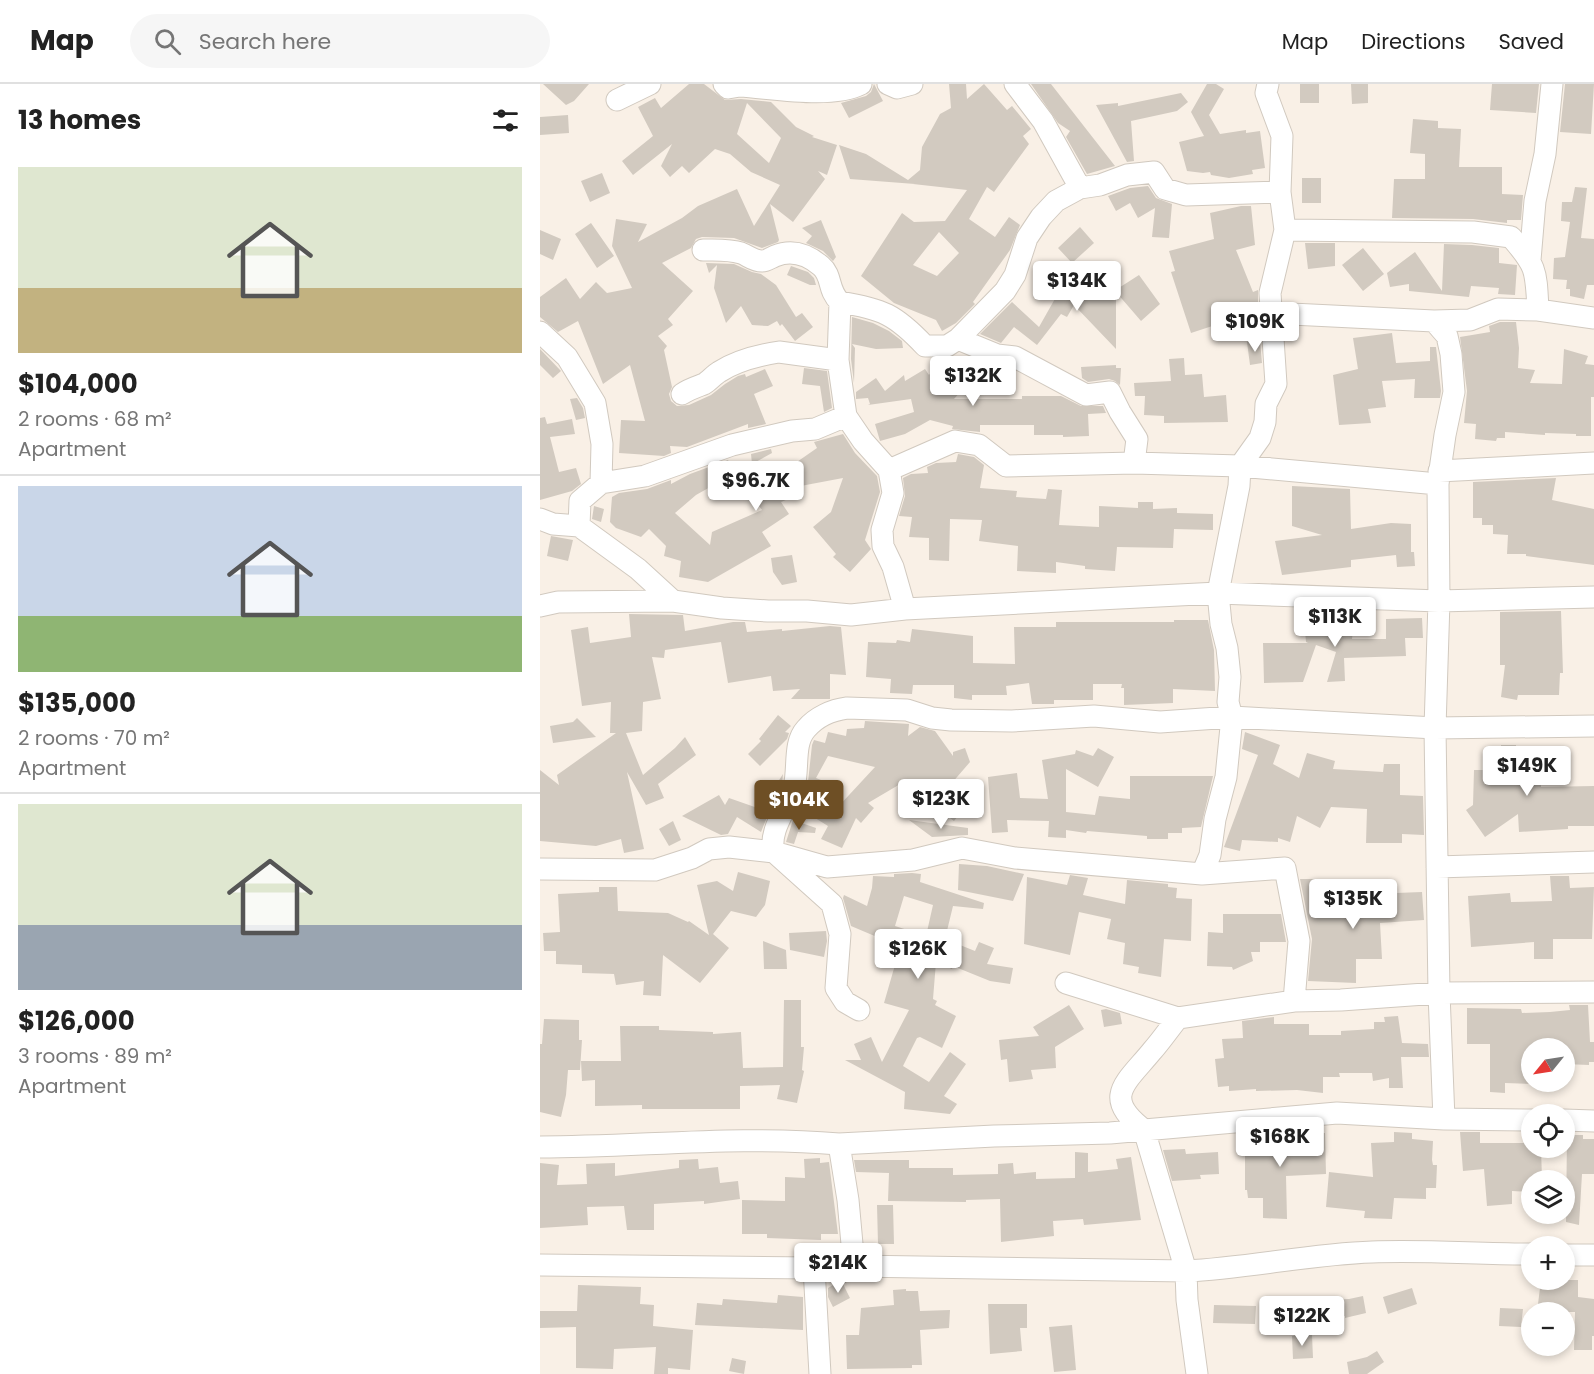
<!DOCTYPE html>
<html lang="en">
<head>
<meta charset="utf-8">
<style>
  :root { --surface:#fff; --page:#f6f6f6; --text:#222; --muted:#767676; --line:#e0e0e0; --accent:#6e4f25 }
  body { margin:0; font-family:Poppins,sans-serif; background:var(--page); color:var(--text); height:100vh; display:flex; flex-direction:column; font-size:22px; white-space:nowrap }
  * { box-sizing:border-box; margin:0 }
  p { font-size:20px; color:var(--muted) }
  .icon { flex:none; width:33px; height:33px; fill:none; stroke:currentColor; stroke-width:2; stroke-linecap:round; stroke-linejoin:round }
  .map { position:relative; flex:1; overflow:hidden }
  .side { display:flex; flex-direction:column; background:var(--surface); width:540px }
  .side>* { flex:none }
  .needle { width:39px; rotate:240deg }
  .buttons { position:absolute; left:981px; top:954px; display:grid; gap:12px }
  .buttons a { display:grid; place-items:center; width:54px; height:54px; border-radius:50%; background:var(--surface); box-shadow:0 3px 9px #0003; font-size:30px }
  .price { position:absolute; translate:-50% -51px; padding:0 14px; border-radius:6px; background:#fff; color:#222; font-size:20px; line-height:39px; filter:drop-shadow(0 2px 3px #0008) }
  .price::after { content:''; position:absolute; left:50%; top:36px; width:18px; height:14px; margin-left:-9px; background:inherit; clip-path:polygon(0 0,100% 0,50% 100%) }
  .price.current { background:var(--accent); color:#fff }
  ul { padding:0; list-style:none }
  li { display:grid; align-content:center; gap:12px; height:318px; padding:0 18px }
  li+li { border-top:2px solid var(--line) }
  li span { display:grid; place-items:center; height:186px; border-radius:0px; color:#555 }
  li>.icon { margin-inline-start:auto }
  span .icon { width:108px; height:108px; fill:#fffc; stroke-width:1 }
  li b { font-size:26px }
  h2 { display:flex; justify-content:space-between; align-items:center; height:72px; padding:0 18px; font-size:26px }
  header { display:flex; align-items:center; gap:36px; box-sizing:border-box; height:84px; padding:0 30px; background:var(--surface); border-bottom:2px solid var(--line) }
  header strong { font-size:28px }
  nav { display:flex; gap:33px; margin-inline-start:auto; font-size:21px }
  .search { width:420px; height:54px; background:var(--page); display:flex; align-items:center; gap:15px; box-sizing:border-box; padding:0 21px; border-radius:33px; color:var(--muted); font-size:22px }
  main { display:flex; flex:1; min-height:0 }
  .map>svg:first-child { display:block }
</style>
</head>
<body>
<header>
<strong>Map</strong>
<div class="search"><svg class="icon" aria-label="search" viewBox="0 0 24 24"><circle cx="10" cy="10" r="6"/><path d="M15 15l6 6"/></svg>Search here</div>
<nav><a>Map</a><a>Directions</a><a>Saved</a></nav>
</header>
<main>
<section class="side">
<h2>13 homes<svg class="icon" aria-label="filters" viewBox="0 0 24 24"><path d="M4 7h16M4 17h16"/><circle cx="9" cy="7" r="2"/><circle cx="15" cy="17" r="2"/></svg></h2>
<ul>
<li><span style="background:linear-gradient(#dfe7d0 65%,#c2b280 0)"><svg class="icon" aria-label="home" viewBox="0 0 24 24"><path d="M3 11l9-7 9 7M6 9v11h12V9"/></svg></span><div><b>$104,000</b><p>2 rooms · 68 m²</p><p>Apartment</p></div></li>
<li><span style="background:linear-gradient(#c9d6e8 70%,#8fb573 0)"><svg class="icon" aria-label="home" viewBox="0 0 24 24"><path d="M3 11l9-7 9 7M6 9v11h12V9"/></svg></span><div><b>$135,000</b><p>2 rooms · 70 m²</p><p>Apartment</p></div></li>
<li><span style="background:linear-gradient(#dfe7d0 65%,#9aa5b1 0)"><svg class="icon" aria-label="home" viewBox="0 0 24 24"><path d="M3 11l9-7 9 7M6 9v11h12V9"/></svg></span><div><b>$126,000</b><p>3 rooms · 89 m²</p><p>Apartment</p></div></li>
</ul>
</section>
<div class="map">
<svg width="1054" height="1290" viewBox="0 0 1054 1290">
  <rect width="100%" height="100%" fill="#f9f0e6"/>
  <!-- building -->
  <path fill="#d2cac0" fill-rule="evenodd" d="M3 0H49L34 17 26 21Z
    M149 0H164L185 16 201 15 231 18 256 43 274 52 272 53 297 61 287 91 278 87 285 95 253 138 230 120 239 156 238 158 222 164 194 154 162 153 156 155 151 164 122 179 153 207 128 235 133 241 118 252 127 262 124 266 132 303 129 310 131 317 137 322 149 321 171 311 185 300 198 292 205 290 206 293 225 285 233 302 214 310 226 340 208 344V340L147 363 130 362 131 369 124 372 79 369 81 336 105 337 90 281 63 300 38 237 18 248 0 233V213L26 194 40 215 56 198 67 209 92 204 72 162 76 135 107 140 98 158 142 134 158 122 197 105 214 142 240 101 211 88 190 70 175 65 149 89 142 82 130 93 121 82 132 60 93 91 82 77 113 52 98 23 115 14 121 24ZM207 19 241 54 229 79 197 50Z
    M334 0 343 17 309 34 301 19 326 12 331 8Z
    M409 0H426L427 15 444 0 467 26 472 22 491 45 483 52 489 60 454 108 447 103 429 135 455 153 469 133 480 141 470 166 433 218 435 220 416 239 402 247 396 236 354 219 321 192 362 129 374 138 405 137 427 106 373 100H375L310 95 299 61 326 70 368 96 380 86 382 63 400 30 411 24ZM399 148 419 169 397 192 373 181Z
    M491 0H511L575 82 547 90 526 53 530 47 518 39Z
    M667 0H676L684 5 669 31 680 50 706 46V49L720 47 725 84 712 86 713 90 689 94 671 91 670 88 663 89 647 87 639 58 664 52 651 28Z
    M760 0H779V19H760Z
    M811 0H828V19L812 20Z
    M952 0H999L996 29 950 26Z
    M1025 0H1054L1051 50 1020 48Z
    M641 9 648 18 637 27 591 37 594 77 587 78 556 21 578 19V22Z
    M28 31 29 49 0 51V33Z
    M873 35 898 37V44L921 45 919 83H962V110L983 111 981 136H967V139L933 135 852 134 854 95H885V70L870 69Z
    M62 89 70 109 50 118 41 97Z
    M762 94H781V119H762Z
    M608 102 616 114 632 120 629 154 612 153 615 124 598 134 590 119 576 127 568 112 590 104Z
    M1035 103 1047 104 1041 154 1054 155V201H1047L1044 215 1030 212V205H1026L1027 196 1013 195 1014 174 1025 173 1030 138 1021 137 1022 118H1032Z
    M701 122H711L715 161 696 166 713 208 718 206V227L651 249 631 188 635 187 629 167 674 155 670 129Z
    M281 136 296 173 293 177 283 167 266 159 272 152 262 144Z
    M51 139 74 172 57 184 35 150Z
    M540 143 554 159 532 179 518 164Z
    M0 146 21 155 13 176 0 170Z
    M765 159H795V182L768 185Z
    M904 160 932 161 959 164V179L977 181 975 211 958 210 959 204 931 202 929 213 869 207V200L850 203 847 189 875 168 902 207Z
    M823 164 844 190 823 207 802 181Z
    M166 179 194 180 212 188 221 190 236 201 256 233 262 229 273 243 255 257 242 240 240 242 237 237 228 242 212 241 201 222 186 239 174 204 177 181 169 189Z
    M251 182 268 188 274 194 276 201H270L247 191Z
    M599 191 620 220 601 237 576 208V265L534 221 527 233 521 230 497 261 474 243 461 259 440 250 472 218 499 243 525 197 548 211 552 207 560 216Z
    M312 233 333 239 349 247 362 257 363 264 336 265 312 260 315 264 314 299 311 275Z
    M960 238H976L979 264 978 284 995 286 990 299 1022 300 1024 265 1048 272 1045 280 1054 281V313H1051V352H1036V350L1005 349V351L965 348V354H957L956 357 935 355 936 340 924 339 927 307 920 253 950 248 949 242Z
    M852 249 856 279 890 277V263H896L901 307 900 314H874L875 295 842 297 846 323 828 325 831 339 799 341 793 291 818 285 813 254Z
    M720 257 722 279 710 281 707 258Z
    M0 265 21 287 13 294 0 281Z
    M644 274 645 291 662 290 664 313 686 311 688 338 624 339V332L604 331 605 312H595L594 299 631 297 629 275Z
    M400 276 428 299 414 315H482V312H521L541 322H563L566 329 548 330 549 352 523 353V351H494V341H440V348L412 345 413 342 390 336 365 350 340 357 335 340 374 328 371 315 328 321 330 320 328 314 316 315V308L336 294 345 307 364 291 365 297 385 285 389 291Z
    M576 281V284H581L580 301 575 297 569 295 548 298 542 294 541 283Z
    M264 284 287 287 292 324 284 328 280 302 262 300Z
    M37 314 43 324 45 334 36 336 30 315Z
    M5 333 7 340 32 335 35 350 10 353 19 388 36 384 41 400 32 407 0 416V334Z
    M303 350 315 369 337 392 340 408 325 456 331 465 310 488 293 473 296 470 273 443 291 428 303 394 250 404 253 413 241 418 249 430 222 448 231 462 168 498 139 493 141 477 124 472 126 462 109 445 101 453 76 444 70 438 72 413 79 409 107 405 131 396V400L150 390 188 376 195 389 156 411 135 429 170 461 172 448 222 426 216 418 215 407 277 364 274 358Z
    M231 365 232 369 212 380 211 370Z
    M418 370 434 373 444 381 440 404 477 407 476 413 506 415 508 405 522 406 519 441 559 443V422L598 424V418H613V425L637 424V429L673 430V446L634 445 633 464 577 463 575 487 545 485V482L516 478V489L477 487 478 462 439 457 442 436 410 435 409 477 389 476V454L369 453 372 433 359 432 365 412 363 394 371 390 388 389 387 383 396 379 416 378Z
    M1016 394 1012 416 1054 425V481L986 472V470H967L968 451 953 450V441H942V434H933V398Z
    M752 402 810 405 811 445 851 439 871 440V468H874L875 482 857 483 856 471 811 476V483L742 491 735 457 782 451 752 442Z
    M54 422 64 425 61 438 52 435Z
    M11 452 33 456 28 477 7 472Z
    M252 471 257 498 242 501 233 488 231 474Z
    M1021 527 1023 589H1020L1019 611H978L977 616 961 613 965 581H960V528Z
    M89 530 143 531 145 547 193 538H205L207 548 242 545V547L290 542 301 543 306 591 290 590V615H251L260 605 233 607 231 592 188 599 181 558 125 566 124 574 112 573 121 615 103 618 102 647 86 649 103 691 135 664 145 653 156 671 118 700 124 714 106 721 87 688 104 765 84 769 81 755 56 762 0 757V686L19 701 17 691 76 649H70L71 618 42 622 31 546 48 543 50 559 91 553Z
    M798 533 814 537 812 555H846V535L882 534 883 554H865L866 572 804 574 805 597 787 598 796 568 776 561 763 598 724 599 723 559H768L766 558 765 547 767 534 797 538Z
    M634 536H668L674 566 675 607 633 605V619L584 621V604H581L582 600H553V616H514V620H492L489 599 466 602 467 611H432V616L414 614V601H373L372 610 350 609 351 595 326 593 328 558 356 559 357 556 370 558 372 545 433 552V579L475 580 474 543H516V538H634Z
    M238 631 251 642 245 648 249 649 247 655 220 682 208 670 221 657 219 655Z
    M37 634 56 653 13 659 10 642 33 638Z
    M325 637 369 640 368 652 380 643 395 647 413 672V668L425 664 430 678 411 700 431 716 414 737 383 714 385 711 367 696 328 719 334 724 321 739 316 734 302 764 281 755 288 742 259 724 268 698 272 661 274 656 285 659 288 648 306 652 307 645 324 644ZM288 672 335 683 297 724 271 715 281 696 276 694Z
    M705 648 740 661 733 680 759 694 767 669 795 677 793 685 843 688 844 680H860V711L883 712 884 751 862 750V759H826L827 725 791 723 780 744 757 732 750 758 738 754V758L702 756 700 767 684 763 718 671 702 665Z
    M961 661H976V665L1001 663V703L1054 702V742H1028V745L979 748 978 730 945 753 926 726 933 721 934 686H961Z
    M558 664 574 673 558 703 526 685V728L555 731 559 712 590 715V692H673L661 743 642 744V749H628V755H607V752L547 747 546 749 526 746V754L508 753 509 737 467 736 468 748 452 749 448 693 477 689 480 714 508 715 502 676 535 670 536 666 553 672Z
    M243 690 242 700 237 711 232 707Z
    M179 711 185 721 189 714 229 728 221 748 197 733 188 750 181 751 142 732Z
    M253 736 276 744 275 749 258 748 254 760 246 758Z
    M369 736 428 744V751L392 753Z
    M133 737 141 756 129 762 119 745Z
    M419 780 447 782 484 790 473 817 418 806Z
    M198 788 230 797 225 821 216 833 191 827 173 850 189 864 160 899 123 871 121 912 103 911 104 897 76 901 74 890 42 889V881L16 880V867H4L3 849 20 848 18 810 59 808V803H77L78 827 128 829 148 838 149 837 169 851 157 801 177 797 193 807Z
    M372 789 381 790 380 798 444 819 443 825 413 822 405 855 435 867 439 858 454 864 447 880 473 884 470 900 450 897 413 882 412 885 396 878 393 915 397 917 395 921 416 932 402 964 380 953 377 954 363 982 389 998 410 968 426 980 404 1012 417 1020 410 1030 364 1025 365 1008 305 976H321L314 960 331 953 342 978 369 926 344 919 357 874 389 875 311 842 303 814 304 811 327 822 332 804 333 792 354 793V790ZM364 812 393 821 386 852 355 842Z
    M530 791 548 794 543 811 585 820 587 796 628 800V803L637 804 636 814 652 815 651 857 624 855 621 893 598 889 599 883 583 880 585 859 567 855 571 835 539 828 530 871 484 860 487 793 527 801Z
    M1010 792H1029L1030 804 1054 803 1052 855H1013V875H994V858L931 863 928 812 970 809 971 818 1012 817Z
    M760 795H780L782 829 824 828V818L838 817 839 798H856V809L882 808 884 836 840 839 842 875H816V899L768 897 772 855Z
    M683 830H741L746 858H720V868H711L713 877 693 886 692 883 667 882 668 848 683 849Z
    M286 847 287 857 284 873 250 866 249 849Z
    M223 857 246 866 247 885H224Z
    M244 916H261V963H264L262 986 264 987 257 1019 237 1015 240 1001 200 1002V1025H102V1021L55 1022V996L42 997 41 977H81L80 942H119V946L173 948V950L201 948 203 984 243 983Z
    M529 921 544 945 515 963 516 984 491 986 493 995 469 998 467 975 461 976 459 956 499 952 493 943Z
    M1029 921H1048L1050 958H1054V978H1049V981L1024 980V964H992V1000L965 999V1009L950 1008V960H927V924L981 925 982 929 1010 928 1030 926Z
    M566 925 580 929 582 940 564 943 561 926Z
    M858 932 862 959 888 960 889 973H861L863 1004H849V994L833 997 832 989H799L800 993H783V1009L757 1006 716 1007V1005L689 1007V1002L678 1003 675 975 684 974 682 955 703 954 702 937 734 933V940H769V951H801V947L834 945V938H845L844 933Z
    M4 935 39 936V956H42L40 986H28L26 1011 21 1033 0 1028V960H2Z
    M854 1048 872 1049V1055L893 1057 892 1076 893 1081H897L896 1104H886V1115L854 1114 852 1135 824 1134 825 1127 786 1123 789 1088 833 1093 831 1059 854 1058Z
    M920 1048H940V1059H992V1064H1001L1002 1096H992V1108L972 1107V1120L947 1122 944 1085 923 1087Z
    M763 1049H785L786 1090 746 1092 747 1135 723 1134V1114H708L707 1106H705V1050H735V1059L763 1061Z
    M1027 1051H1043V1055H1054V1090H1042L1039 1141 1026 1138Z
    M645 1065 646 1070 678 1068 679 1090 660 1091 661 1095 632 1097 623 1066Z
    M535 1068 548 1069V1088L578 1085 576 1075 591 1073 601 1136 544 1141 543 1135 513 1137 514 1152 461 1158 460 1115 426 1116V1118L348 1117 349 1089 316 1088 314 1076H369V1084H413V1091L458 1090V1080L473 1079 474 1090 496 1088V1095L535 1094Z
    M280 1074V1079L289 1078 298 1150H281V1156L227 1154V1150H202V1116L245 1117V1093L265 1094 264 1075Z
    M158 1075 159 1085 178 1083 180 1099 198 1097 200 1115 164 1120V1117L114 1120V1146H87L84 1122 47 1123 48 1141 0 1144V1079L19 1081 17 1101 47 1100 46 1080 75 1079V1092L139 1084V1076Z
    M337 1121H353L354 1160H338Z
    M1001 1196H1038V1213L1054 1215V1252H1052V1266H1034L1035 1228H997Z
    M295 1200H303L310 1214 293 1223 288 1213V1204Z
    M38 1201 101 1203 100 1220 114 1221 113 1242 153 1246 150 1286 128 1284V1290H114L116 1263 74 1265 73 1285 36 1284V1243L0 1244V1227H37Z
    M872 1204 877 1220 848 1230 843 1213Z
    M366 1205V1207H378L380 1227 410 1226 409 1244 380 1246 382 1281H372V1284L307 1285 306 1251H319L321 1224 354 1221 353 1206Z
    M238 1211 263 1213V1246L155 1241 157 1219 182 1221 183 1215 237 1219Z
    M823 1212 826 1229 805 1234V1232H786V1216L809 1215Z
    M448 1220H487V1244H480L482 1267 450 1270Z
    M674 1221 716 1222 715 1240 673 1239Z
    M960 1224 983 1225 981 1243 959 1242Z
    M532 1241 536 1286 514 1288 509 1243Z
    M772 1251 773 1274 753 1275 752 1252Z
    M837 1267 844 1278 827 1290H809L807 1278 827 1273Z
    M192 1274 206 1277 204 1290 189 1287Z"/>
  <g fill="none" stroke-linecap="round" stroke-linejoin="round">
    <!-- minor casing -->
    <g stroke="#d1c9bf" stroke-width="23">
      <path id="minor" d="M184 0 188 4 200 2C233 4 291 15 321 0
        M348 0 357 4 372 0
        M475 0 503 37 540 104
        M77 16 110 0
        M745 146 933 148 971 153C997 183 996 186 998 226
        M163 166C175 166 189 165 201 169 209 172 213 177 222 177 227 177 230 174 235 172 252 165 267 170 281 182 293 192 287 206 300 218L298 276 306 332 323 357 349 386 353 409 342 446 343 462 353 483 365 525
        M990 176 995 117 1005 70 1012 0
        M300 218C342 225 355 230 385 262H407L418 255 465 207 475 191 487 154 501 133 516 117 540 104 560 101 587 91 614 88 625 105 646 111 740 108
        M731 229 894 237 907 252 911 270 914 308 905 351 898 400 899 517 895 644 899 909 904 1035
        M894 237 930 236 958 225 998 226 1054 234
        M0 248 27 273 55 319 62 360 61 399 40 417 39 442
        M418 255 457 271 475 273 546 311 570 308 580 328 597 355 594 379
        M142 310C149 305 156 303 164 300 169 297 174 291 179 288 196 277 220 271 239 268L298 276
        M349 386 415 357 439 361 466 382 594 379 700 382 898 400
        M899 387 1054 379
        M61 399 105 392 192 361 252 347 275 345 306 332
        M0 435 13 440 39 442 98 485 133 517 182 524 228 527H267L311 531 365 525 678 509 899 517 1054 513
        M0 522 18 518 133 517
        M897 783 1054 778
        M0 785 115 786 152 774 169 765 189 763 234 768 287 783 373 776 422 764 475 774 662 790 745 784 759 857 754 917
        M662 790 670 771 675 735 686 693 692 633 688 618 690 593 687 564 681 540 678 509 699 402 700 382 720 354 725 338 726 320 736 300 730 209 745 146 740 108 742 52 726 9 728 0
        M526 899 638 934 754 917 801 916 899 909 1054 908
        M319 926 305 918 296 904 300 850 292 820 234 768C228 746 248 724 254 703 259 685 253 659 266 645 276 633 292 626 307 624L367 626 392 634 411 636 472 637 554 632 620 638 692 633 895 644 1054 642
        M638 934C629 945 621 957 612 967 586 999 561 1013 604 1046L646 1187 647 1216 657 1290
        M1024 1036 1054 1037
        M0 1063C99 1063 199 1051 299 1060
        M1024 1171H1054
        M0 1181 274 1184 301 1188 314 1182 308 1116 299 1060 454 1052 570 1049 797 1029 904 1035 992 1036
        M314 1182 646 1187C708 1184 770 1170 832 1168 885 1166 938 1170 992 1170
        M274 1184 280 1290"/>
    </g>
    <!-- minor -->
    <use href="#minor" stroke="#fff" stroke-width="21"/>
  </g>
</svg>
<div class="buttons">
<a><svg class="needle" viewBox="-14 -14 28 28"><path d="M0-13l5 13h-10z" fill="#e53935"/><path d="M0 13l5-13h-10z" fill="#767676"/></svg></a>
<a><svg class="icon" aria-label="locate" viewBox="0 0 24 24"><circle cx="12" cy="12" r="6"/><path d="M12 2v4M12 18v4M2 12h4M18 12h4"/></svg></a>
<a><svg class="icon" aria-label="layers" viewBox="0 0 24 24"><path d="M12 4l9 5-9 5-9-5zM3 14l9 5 9-5"/></svg></a>
<a>+</a>
<a>−</a>
</div>
<b class="price" style="left:537px;top:228px">$134K</b>
<b class="price" style="left:715px;top:269px">$109K</b>
<b class="price" style="left:433px;top:323px">$132K</b>
<b class="price" style="left:216px;top:428px">$96.7K</b>
<b class="price" style="left:795px;top:564px">$113K</b>
<b class="price" style="left:987px;top:713px">$149K</b>
<b class="price" style="left:401px;top:746px">$123K</b>
<b class="price current" style="left:259px;top:747px">$104K</b>
<b class="price" style="left:813px;top:846px">$135K</b>
<b class="price" style="left:378px;top:896px">$126K</b>
<b class="price" style="left:740px;top:1084px">$168K</b>
<b class="price" style="left:298px;top:1210px">$214K</b>
<b class="price" style="left:762px;top:1263px">$122K</b>
</div>
</main>
</body>
</html>
